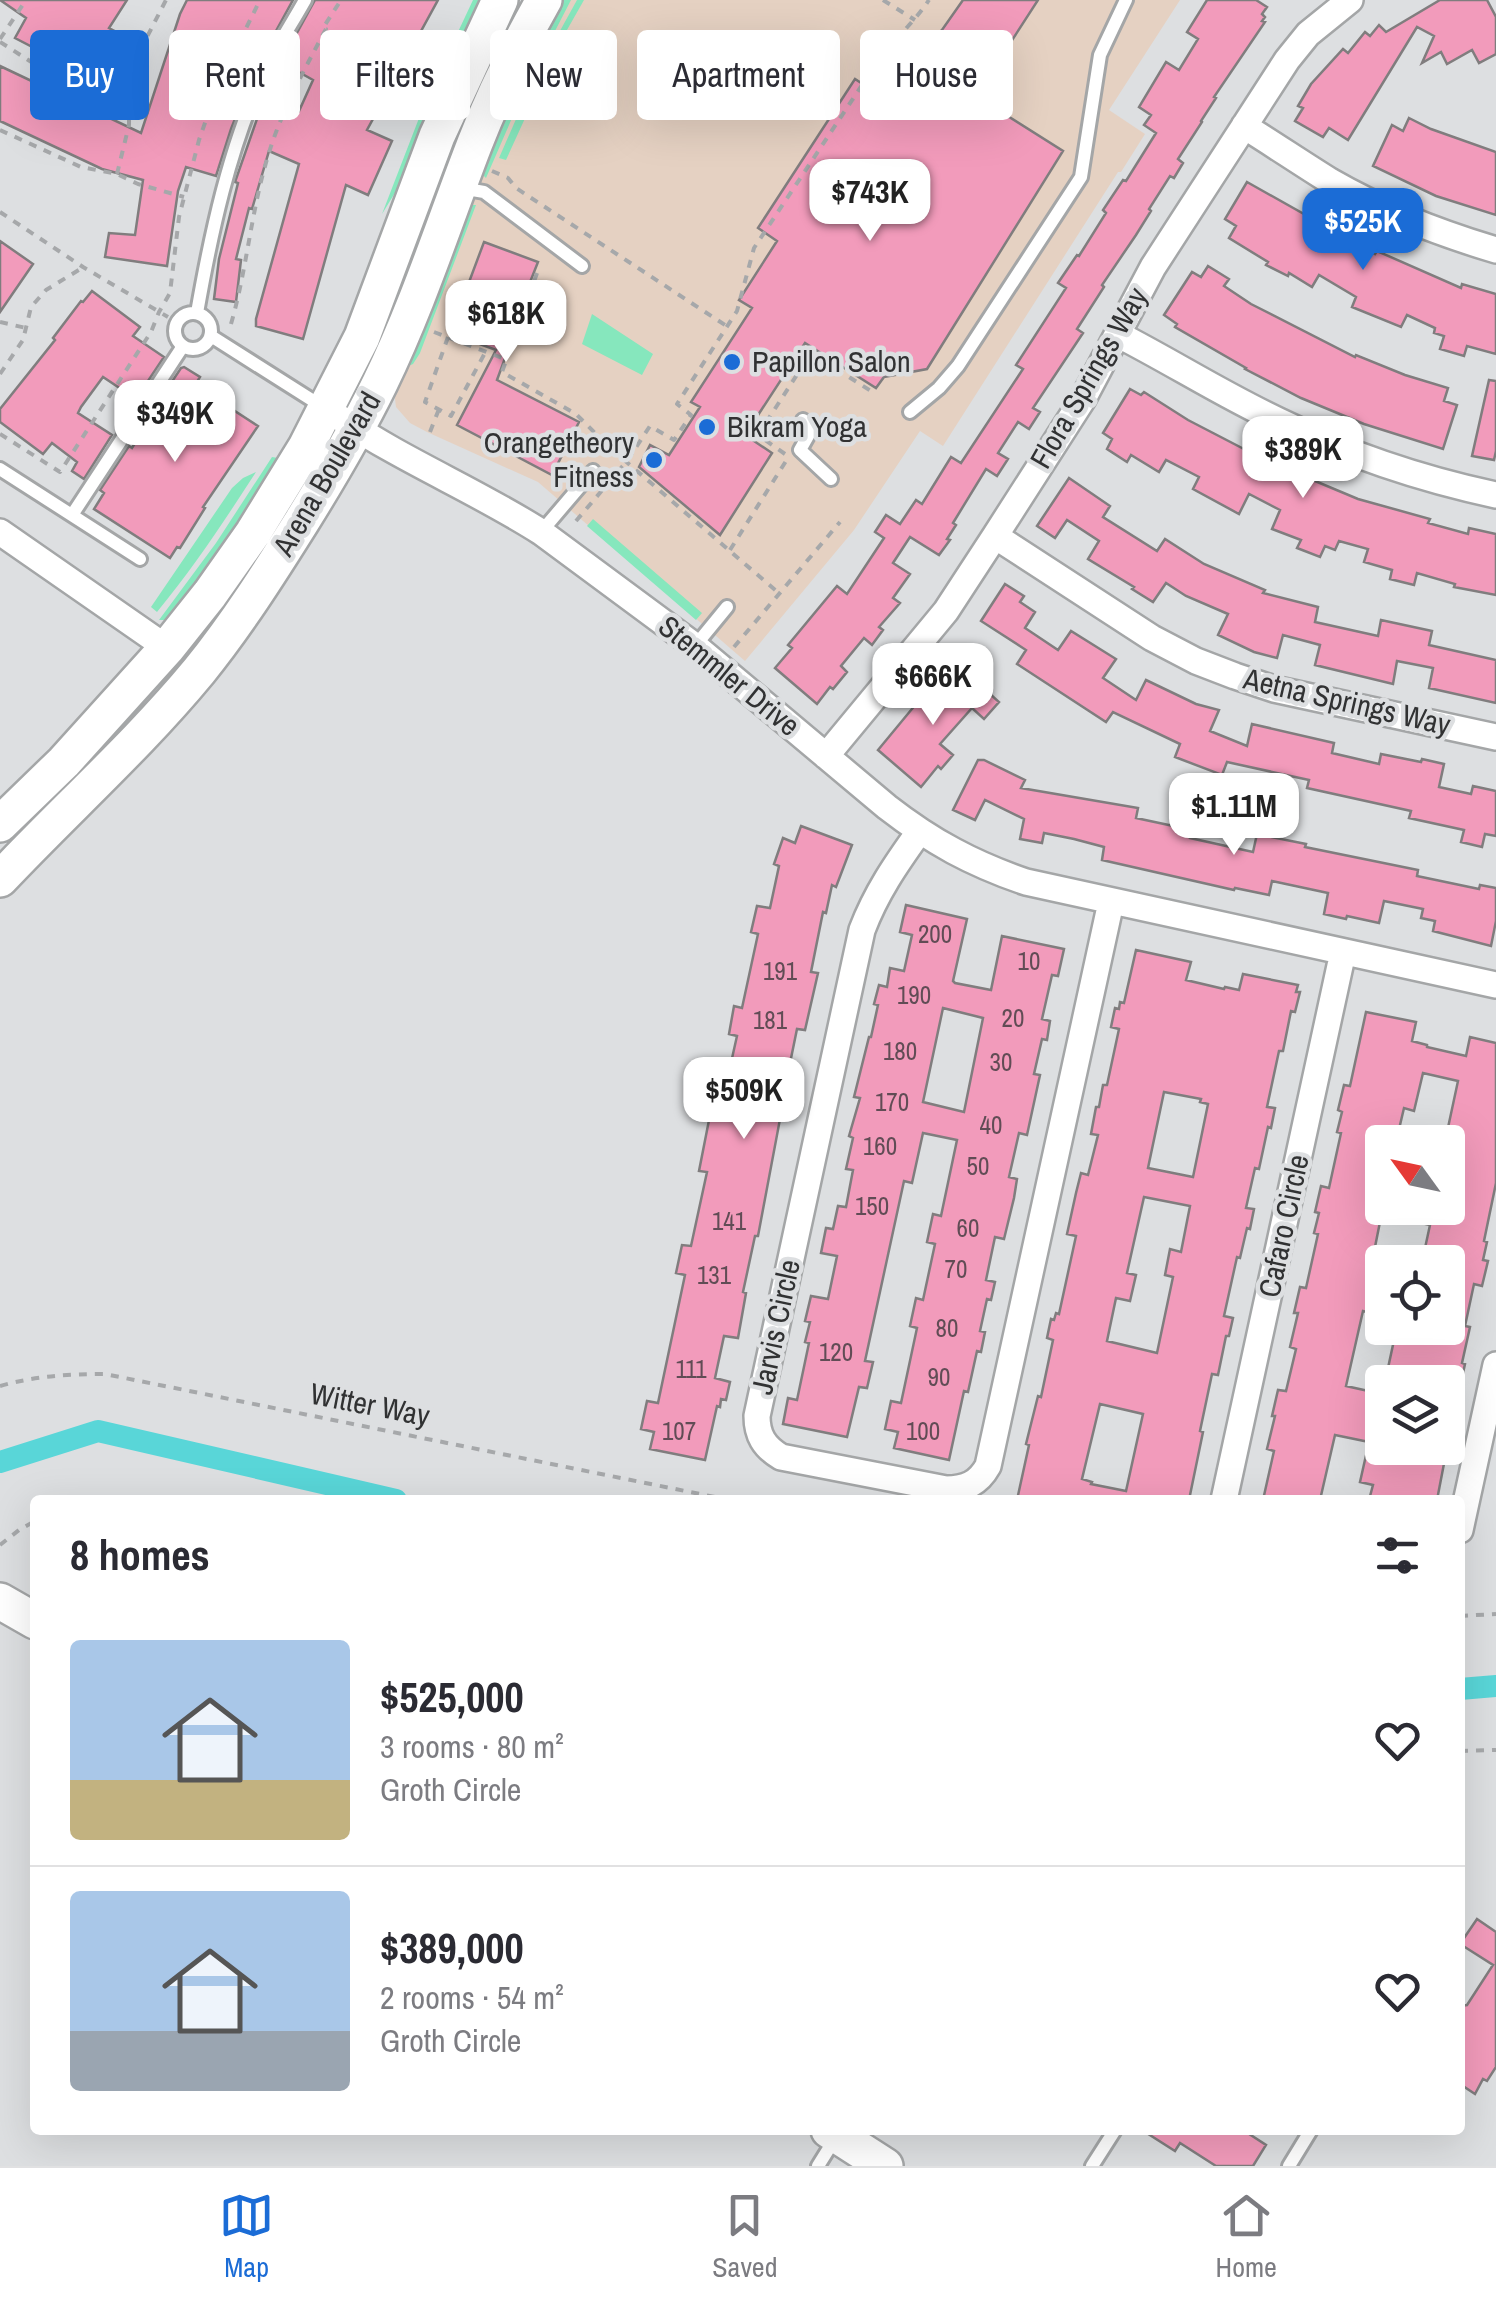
<!DOCTYPE html>
<html lang="en">
<head>
<meta charset="utf-8">
<style>
  :root { --surface:#fff; --page:#f7f7f7; --text:#2b2b33; --muted:#7c7c81; --line:#e1e1e2; --accent:#1b6cd6 }
  body { margin:0; font-family:"Archivo Narrow",sans-serif; background:var(--page); color:var(--text); height:100vh; display:flex; flex-direction:column; font-size:38px; white-space:nowrap }
  * { box-sizing:border-box; margin:0 }
  p { font-size:32px; color:var(--muted) }
  .icon { flex:none; width:55px; height:55px; fill:none; stroke:currentColor; stroke-width:2; stroke-linecap:round; stroke-linejoin:round }
  .map { position:relative; flex:1; overflow:hidden }
  .drawer { position:absolute; left:30px; top:1495px; width:1435px; height:640px; display:flex; flex-direction:column; background:var(--surface); border-radius:10px; box-shadow:0 10px 40px #0002 }
  .drawer>* { flex:none }
  .top-card { position:absolute; left:30px; top:30px; width:1438px; height:90px; display:flex; gap:20px }
  .needle { width:65px; rotate:303deg }
  .buttons { position:absolute; left:1365px; top:1125px; display:grid; gap:20px }
  .buttons a { display:grid; place-items:center; width:100px; height:100px; border-radius:10px; background:var(--surface); box-shadow:0 10px 40px #0002; font-size:50px }
  .price { position:absolute; translate:-50% -85px; padding:0 22px; border-radius:20px; background:#fff; color:#222; font-size:32px; line-height:65px; filter:drop-shadow(0 2px 5px #0008) }
  .price::after { content:''; position:absolute; left:50%; top:60px; width:30px; height:22px; margin-left:-15px; background:inherit; clip-path:polygon(0 0,100% 0,50% 100%) }
  .price.selected { background:var(--accent); color:#fff }
  ul { padding:0; list-style:none }
  li { display:flex; align-items:center; gap:30px; height:250px; padding:0 40px }
  li+li { border-top:2px solid var(--line) }
  li span { display:grid; place-items:center; flex:none; width:280px; height:200px; border-radius:10px; color:#555 }
  li>.icon { margin-inline-start:auto }
  span .icon { width:120px; height:120px; fill:#fffc; stroke-width:1 }
  li b { font-size:42px }
  h2 { display:flex; justify-content:space-between; align-items:center; height:120px; padding:0 40px; font-size:42px }
  .chip { padding:0 35px; border-radius:10px; background:var(--surface); box-shadow:0 10px 40px #0002; font-size:35px; line-height:90px }
  .chip.selected { background:var(--accent); color:#fff }
  .tabs { display:flex; justify-content:space-around; align-items:center; height:140px; border-top:2px solid var(--line); background:var(--surface); font-size:28px; color:var(--muted) }
  .tabs a { display:grid; justify-items:center; gap:5px }
  .tabs .selected { color:var(--accent) }
  .map>svg:first-child { display:block }
</style>
</head>
<body>
<div class="map">
<svg width="1496" height="2166" viewBox="0 0 1496 2166">
  <rect width="100%" height="100%" fill="#dddfe1"/>
  <!-- commercial -->
  <path fill="#e5d1c2" d="M567 0H1180L1109 110 1145 134 1121 172H1118L943 446 920 431 854 530 745 661 538 482 427 432 410 423 396 407 394 391 407 368 481 173Z"/>
  <!-- green -->
  <path fill="#86e7bd" d="M473 0H480L429 111 401 183 382 214 426 100Z
    M562 0H571L522 95 486 178 481 173C505 114 532 56 562 0Z
    M577 0H584L559 44 506 160 499 158 534 78Z
    M470 205H476L420 353 413 364 406 367 414 352Z
    M592 314 653 354 642 375 582 344Z
    M272 457 278 458 220 549 167 620H159L216 543Z
    M256 472C225 520 194 567 157 612L151 607 232 488 243 478Z
    M593 519 702 613 696 620 587 526Z"/>
  <g fill="none" stroke-linecap="round" stroke-linejoin="round">
    <!-- canal -->
    <path stroke="#59d6d8" stroke-width="22" d="M0 1462 98 1431 396 1500
      M1460 1689 1496 1686"/>
  </g>
  <!-- building -->
  <path fill="#f29bbb" stroke="#807d7e" stroke-width="2.5" fill-rule="evenodd" d="M0 0H127L109 28 124 36 100 82 15 38 26 18Z
    M187 0H293L254 71 231 129 216 176 186 167 178 191 167 266 105 257 109 233 135 235 143 180 102 169 0 121V66L141 133 180 14Z
    M315 0H438L367 130 392 141 368 195 346 185 303 339 256 326V319L299 164 269 151 252 209 249 208 236 259 241 260 236 302 214 299 219 259 238 183 235 182 265 96 299 111 313 80 281 62Z
    M963 0H1038L976 96 1063 151 927 369 884 377 876 388 805 343 745 435 772 453 720 535 639 467 650 445 669 455 700 407 691 402 752 308 739 300 777 241 758 228 855 79 872 90 901 46 913 55 942 30Z
    M1207 0H1256L1267 7 1262 14 1265 17 1262 21 1265 22 1214 97 1216 98 1201 121 1202 122 1178 159 1183 163 1174 178 1170 176 1149 209 1151 211 1136 235 1102 285 1104 287 1077 329 1083 333 1033 408 1040 412 1029 429 1018 422 998 453 1008 459 997 476 986 469 953 523 956 525 947 539 950 540 939 555 910 537 893 563 910 574 893 598 900 603 879 627 883 630 872 645 864 638 841 666 847 672 833 689 830 687 817 704 775 668 792 648 788 645 837 586 847 594 884 538 875 532 886 515 900 524 916 500 922 504 951 457 961 463 1023 369 1016 365 1066 288 1058 283 1077 255 1079 256 1106 213 1103 210 1123 180 1126 181 1156 133 1144 125 1151 115 1139 107 1166 62 1179 70 1198 39 1187 32Z
    M1440 0H1487L1496 17V54L1479 63 1472 50 1447 64 1441 52 1422 63 1434 36 1417 27 1348 140 1329 128 1323 137 1295 121 1303 108 1298 106 1311 84 1343 49 1348 53 1365 32 1370 36 1379 25 1386 32Z
    M1409 118 1431 129 1496 152V215L1436 196 1373 166 1392 125 1403 131Z
    M1247 182 1375 254 1377 251 1461 288 1462 284 1496 294V354L1467 346 1464 356 1440 349 1444 336 1434 333 1435 328 1407 315 1401 327 1352 307 1356 297 1319 275 1312 287 1289 273 1288 276 1266 265 1268 262 1229 238 1236 226 1225 219Z
    M0 241 33 264 0 312Z
    M484 242 538 262 504 348 508 350 497 380 579 422 552 475 457 425 496 350 450 333Z
    M1208 266 1229 279 1224 286 1251 304 1355 357 1356 355 1405 375 1448 388 1444 401 1457 405 1443 449 1364 424 1301 398 1245 369 1246 368 1175 327 1177 324 1164 315 1192 272 1201 277Z
    M92 291 140 327 133 336 164 357 136 399 103 377 81 407 78 413 112 435 84 479 72 471 77 462 52 443 43 454 0 422V409L55 340 53 338 81 301 83 302Z
    M184 367 200 377 195 385 258 426 203 507 205 508 180 548 177 547 170 558 94 509 104 493 100 490 129 446 132 448 155 411 153 410 181 368Z
    M1489 380 1496 381V451L1494 460 1472 456Z
    M1130 389 1141 395 1144 392 1188 420 1265 460 1261 467 1294 479 1296 473 1358 499 1430 519 1428 523 1468 534 1469 528 1496 534V595L1454 587 1455 584 1417 573 1414 585 1390 579 1392 570 1364 562 1368 549 1339 541 1335 550 1325 546 1320 557 1297 548 1301 540 1272 529 1280 510 1249 494 1239 514 1193 489 1199 477 1166 460 1159 472 1131 455 1127 462 1107 449 1112 439 1103 433Z
    M1069 478 1110 506 1103 517 1157 551 1165 539 1204 564 1265 590 1263 593 1318 607 1315 622 1378 636 1381 620 1432 631 1429 645 1496 660V703L1429 688 1433 668 1397 661 1393 684 1315 665 1320 645 1283 635 1277 658 1254 652 1218 635 1228 614 1186 596 1166 583 1153 602 1132 589 1134 587 1088 559 1099 541 1067 520 1055 538 1037 526Z
    M1005 584 1024 596 1020 602 1035 612 1025 628 1058 650 1071 631 1116 659 1103 678 1136 700 1146 680 1196 704 1219 710 1210 731 1247 746 1252 724 1334 743 1332 753 1379 764 1381 754 1421 762 1422 759 1444 764 1439 787 1471 794 1473 786 1496 791V836L1485 834 1482 847 1461 842 1464 830 1409 818 1411 811 1307 788 1309 780 1227 762 1222 775 1175 757 1180 744 1113 712 1106 722 1017 664 1026 650 981 621Z
    M940 675 965 697 978 683 999 702 984 719 972 708 940 744 953 755 941 769 938 766 921 787 878 750Z
    M978 760H984L1025 780 1021 788 1138 808 1136 818 1192 830 1190 838 1253 852 1257 834 1306 844 1305 847 1418 870 1417 876 1479 889 1480 885 1496 888V921L1491 946 1433 931 1435 921 1421 918 1423 909 1384 901 1379 923 1347 916 1346 919 1324 914 1328 893 1272 881 1269 895 1235 888 1234 890 1102 860 1104 847 1074 839 1044 833 1042 843 1020 839 1024 819 985 800 975 820 953 810Z
    M801 826 852 845 836 887 832 885 826 913 823 912 811 972 818 973 805 1030 797 1029 788 1073 792 1074 787 1101 782 1120 780 1119 758 1236H755L743 1292 746 1293 738 1338 724 1336 715 1378 730 1382 726 1400 721 1399 720 1407 717 1406 705 1460 650 1449 654 1432 641 1429 647 1401 658 1403 685 1275 676 1273 682 1245 691 1246 707 1172 699 1171 711 1110 720 1112 737 1036 729 1034 734 1006 742 1008 758 934 751 932 757 906 770 908 779 866 774 864 783 838 795 843Z
    M906 905 967 919 953 981 955 983 991 990 1002 936 1064 949 1058 976 1052 975 1042 1019 1050 1021 1047 1040 1042 1039 1034 1074 1040 1075 1027 1135 1019 1133 1009 1177 1017 1179 1014 1198 1004 1239 995 1237 986 1280 995 1282 991 1300 987 1299 980 1331 985 1332 981 1352 977 1351 968 1392 964 1391 949 1460 894 1448 898 1432 885 1429 891 1401 901 1403 917 1328 910 1326 916 1298 923 1300 935 1244 927 1242 933 1214 941 1216 957 1140 923 1133 912 1183 904 1181 865 1361 873 1362 867 1388 859 1387 847 1437 783 1424 788 1398 797 1400 809 1343 805 1342 810 1322 805 1321 811 1296 828 1299 837 1256 821 1253 826 1228 833 1229 838 1206 846 1207 853 1170 846 1169 853 1138 849 1136 860 1098 854 1097 869 1037H871L878 1005 874 1004 879 985 887 987 890 968 904 971 912 935 900 932ZM943 1008 983 1018 964 1112 923 1102Z
    M1136 950 1191 962 1186 980 1224 989 1225 987 1239 990 1243 974 1298 985 1296 992H1300L1295 1012 1291 1011 1283 1051H1279L1267 1107 1275 1108 1271 1128 1268 1127 1259 1169 1255 1168 1246 1208 1254 1209 1250 1229 1247 1228 1240 1258 1237 1257 1224 1316 1233 1318 1229 1336H1226L1218 1375 1212 1374 1200 1431 1203 1432 1189 1500H1017L1029 1445 1026 1444 1038 1396 1041 1397 1053 1340 1047 1338 1051 1319 1054 1320 1056 1313 1059 1314 1076 1236 1067 1234 1076 1193 1081 1173 1088 1175 1098 1135 1091 1134 1096 1107H1099L1103 1085H1107L1119 1029 1111 1027 1115 1008 1119 1009 1120 1002 1124 1003ZM1164 1092 1201 1099 1200 1102 1208 1104 1193 1177 1148 1168ZM1144 1197 1190 1206 1181 1252 1170 1249 1165 1275 1173 1277 1157 1353 1107 1341 1116 1298 1130 1301 1136 1275 1127 1273ZM1100 1404 1143 1414 1126 1491 1091 1484 1092 1482 1082 1479Z
    M1366 1012 1416 1022 1412 1041 1427 1045V1047L1466 1056 1470 1037 1496 1043V1183L1484 1241 1487 1242 1483 1260 1488 1261 1482 1286 1474 1284 1465 1326 1470 1327 1462 1363 1465 1364 1461 1382H1385L1396 1331 1404 1332 1405 1328H1448V1262H1422L1430 1225 1417 1222 1420 1208H1448V1155L1451 1138 1446 1137 1458 1081 1423 1073 1414 1111 1404 1108 1396 1142H1382V1212L1374 1252 1384 1255 1371 1313 1363 1311 1346 1386 1382 1394V1448H1447L1437 1500H1369L1373 1485 1360 1482 1369 1442 1335 1435 1320 1500H1263L1274 1451 1267 1449 1275 1416H1272L1278 1390 1286 1391 1296 1349 1290 1347 1298 1313H1294L1300 1287 1306 1288 1318 1234 1314 1233 1319 1213 1315 1212 1321 1186 1329 1188 1341 1133 1337 1132 1342 1112 1338 1110 1344 1085 1350 1086Z
    M1477 1919 1496 1932V2067L1487 2081 1483 2079 1475 2094 1460 2084V2006L1467 2005 1493 1965 1460 1944Z
    M1142 2130H1243L1266 2145 1253 2166H1216L1180 2143 1175 2151Z"/>
  <g fill="none" stroke-linecap="round" stroke-linejoin="round">
    <!-- lane casing -->
    <g stroke="#a4a6a7" stroke-width="18">
      <path id="lane" d="M461 188 484 192 582 266
        M175 331a18 18 0 1 1 36 0a18 18 0 1 1-36 0Z
        M197 313C211 233 229 149 263 75 275 49 291 25 305 0
        M211 336 323 407
        M910 412 939 388 958 366 1081 177 1100 55 1126 0
        M803 420 813 427 800 450 831 479
        M0 469 140 559
        M72 515 183 346
        M541 532 593 471
        M695 646 727 607
        M818 2166 836 2137
        M1092 2166 1115 2130
        M1289 2166 1311 2130"/>
    </g>
    <!-- street casing -->
    <g stroke="#a4a6a7" stroke-width="30">
      <path id="street" d="M1244 126C1273 144 1301 163 1330 181 1382 211 1439 233 1496 250
        M1117 334C1172 362 1223 395 1279 421 1347 454 1421 479 1496 495
        M342 419C406 462 477 491 541 532L695 646 887 807C932 842 973 864 1026 882L1496 985
        M0 532 167 648
        M995 536 1152 638 1196 661 1235 676 1274 689 1496 737
        M826 756 946 611 995 536 1083 399 1153 267 1287 60 1308 34 1350 0
        M919 832C896 864 876 893 862 930L757 1416C757 1435 764 1447 781 1457L946 1489C965 1489 978 1484 988 1466L1111 902
        M1224 1500 1343 952
        M1460 1530 1496 1365"/>
    </g>
    <!-- secondary casing -->
    <g stroke="#a4a6a7" stroke-width="40">
      <path id="secondary" d="M0 824 64 762 167 648 210 594 253 533 306 447 362 337 437 136 500 0
        M0 879C66 809 138 745 199 671 237 624 270 572 302 521 330 476 357 430 380 383 418 305 444 223 475 143 494 94 518 46 544 0
        M0 1601 35 1621
        M829 2130 885 2166"/>
    </g>
    <!-- path -->
    <path stroke="#a6a8aa" stroke-width="4" stroke-dasharray="8 8" stroke-linecap="butt" d="M883 0 915 20
      M0 39 26 0
      M0 42C42 68 78 97 129 99
      M0 130 81 167 117 174 138 184 184 197
      M492 171 508 178 516 188 728 327
      M117 174 129 125V72L166 0
      M0 212 83 267 168 317
      M537 273 502 372 576 414 608 446 781 595
      M0 322 26 328
      M231 324C247 269 251 211 268 156 281 112 304 70 326 29L323 28 341 0
      M434 332 505 359
      M448 337 425 402 451 416 486 351
      M0 374 23 340 31 307 46 290 82 268
      M430 432 439 409
      M0 434 60 472 151 332 159 312 170 293 179 217 199 140 219 83 260 0
      M785 454 758 435 811 353 871 391
      M576 521 627 461 650 426 674 440 691 415 677 404 737 311 754 248 880 58C896 38 915 21 929 0
      M730 550 786 461
      M734 647 840 522
      M0 1386C36 1376 68 1374 105 1374L730 1500
      M0 1545 19 1530 35 1521
      M1460 1616 1496 1614
      M1460 1751 1496 1750"/>
    <!-- lane -->
    <use href="#lane" stroke="#fff" stroke-width="12"/>
    <!-- street -->
    <use href="#street" stroke="#fff" stroke-width="25"/>
    <!-- secondary -->
    <use href="#secondary" stroke="#fff" stroke-width="35"/>
  </g>
  <!-- markers -->
  <g fill="#1b6cd6" stroke="#dddfe1" stroke-width="4">
    <circle cx="732" cy="362" r="10"/>
    <circle cx="707" cy="427" r="10"/>
    <circle cx="654" cy="460" r="10"/>
  </g>
  <g text-anchor="middle" stroke-width="9" stroke-linejoin="round" paint-order="stroke">
    <!-- number labels -->
    <g font-size="25" fill="#614c55">
      <text x="935" y="943">200</text>
      <text x="1029" y="970">10</text>
      <text x="780" y="980">191</text>
      <text x="914" y="1004">190</text>
      <text x="1013" y="1027">20</text>
      <text x="770" y="1029">181</text>
      <text x="900" y="1060">180</text>
      <text x="1001" y="1071">30</text>
      <text x="892" y="1111">170</text>
      <text x="991" y="1134">40</text>
      <text x="880" y="1155">160</text>
      <text x="978" y="1175">50</text>
      <text x="872" y="1215">150</text>
      <text x="729" y="1230">141</text>
      <text x="968" y="1237">60</text>
      <text x="956" y="1278">70</text>
      <text x="714" y="1284">131</text>
      <text x="947" y="1337">80</text>
      <text x="836" y="1361">120</text>
      <text x="691" y="1378">111</text>
      <text x="939" y="1386">90</text>
      <text x="679" y="1440">107</text>
      <text x="923" y="1440">100</text>
    </g>
    <!-- poi labels -->
    <g font-size="30" fill="#313233" stroke="#dddfe1" text-anchor="start">
      <text x="752" y="372">Papillon Salon</text>
      <text x="727" y="437">Bikram Yoga</text>
      <text x="634" y="453" text-anchor="end">Orangetheory<tspan x="634" dy="34">Fitness</tspan></text>
    </g>
    <!-- street labels -->
    <g font-size="30" fill="#313233" stroke="#dddfe1">
      <text transform="translate(1089 378) rotate(-60)" y="10">Flora Springs Way</text>
      <text transform="translate(327 474) rotate(-60)" y="10">Arena Boulevard</text>
      <text transform="translate(729 676) rotate(39)" y="10">Stemmler Drive</text>
      <text transform="translate(1347 702) rotate(13)" y="10">Aetna Springs Way</text>
      <text transform="translate(1284 1226) rotate(-78)" y="10">Cafaro Circle</text>
      <text transform="translate(776 1327) rotate(-78)" y="10">Jarvis Circle</text>
      <text transform="translate(370 1405) rotate(11)" y="10">Witter Way</text>
    </g>
  </g>
</svg>
<div class="buttons">
<a><svg class="needle" viewBox="-14 -14 28 28"><path d="M0-13l5 13h-10z" fill="#e53935"/><path d="M0 13l5-13h-10z" fill="#7c7c81"/></svg></a>
<a><svg class="icon" aria-label="locate" viewBox="0 0 24 24"><circle cx="12" cy="12" r="6"/><path d="M12 2v4M12 18v4M2 12h4M18 12h4"/></svg></a>
<a><svg class="icon" aria-label="layers" viewBox="0 0 24 24"><path d="M12 4l9 5-9 5-9-5zM3 14l9 5 9-5"/></svg></a>
</div>
<b class="price" style="left:870px;top:244px">$743K</b>
<b class="price selected" style="left:1363px;top:273px">$525K</b>
<b class="price" style="left:506px;top:365px">$618K</b>
<b class="price" style="left:175px;top:465px">$349K</b>
<b class="price" style="left:1303px;top:501px">$389K</b>
<b class="price" style="left:933px;top:728px">$666K</b>
<b class="price" style="left:1234px;top:858px">$1.11M</b>
<b class="price" style="left:744px;top:1142px">$509K</b>
<div class="top-card">
<a class="chip selected">Buy</a>
<a class="chip">Rent</a>
<a class="chip">Filters</a>
<a class="chip">New</a>
<a class="chip">Apartment</a>
<a class="chip">House</a>
</div>
<section class="drawer">
<h2>8 homes<svg class="icon" aria-label="filters" viewBox="0 0 24 24"><path d="M4 7h16M4 17h16"/><circle cx="9" cy="7" r="2"/><circle cx="15" cy="17" r="2"/></svg></h2>
<ul>
<li><span style="background:linear-gradient(#a9c7e8 70%,#c2b280 0)"><svg class="icon" aria-label="home" viewBox="0 0 24 24"><path d="M3 11l9-7 9 7M6 9v11h12V9"/></svg></span><div><b>$525,000</b><p>3 rooms · 80 m²</p><p>Groth Circle</p></div><svg class="icon" aria-label="heart" viewBox="0 0 24 24"><path d="M12 20l-8-8c-3-5 5-10 8-4 3-6 11-1 8 4z"/></svg></li>
<li><span style="background:linear-gradient(#a9c7e8 70%,#9aa5b1 0)"><svg class="icon" aria-label="home" viewBox="0 0 24 24"><path d="M3 11l9-7 9 7M6 9v11h12V9"/></svg></span><div><b>$389,000</b><p>2 rooms · 54 m²</p><p>Groth Circle</p></div><svg class="icon" aria-label="heart" viewBox="0 0 24 24"><path d="M12 20l-8-8c-3-5 5-10 8-4 3-6 11-1 8 4z"/></svg></li>
</ul>
</section>
</div>
<nav class="tabs">
<a class="selected"><svg class="icon" aria-label="map" viewBox="0 0 24 24"><path d="M3 6l6-2 6 2 6-2v14l-6 2-6-2-6 2zM9 4v14M15 6v14"/></svg>Map</a>
<a><svg class="icon" aria-label="saved" viewBox="0 0 24 24"><path d="M7 4h10v16l-5-4-5 4z"/></svg>Saved</a>
<a><svg class="icon" aria-label="home" viewBox="0 0 24 24"><path d="M3 11l9-7 9 7M6 9v11h12V9"/></svg>Home</a>
</nav>
</body>
</html>
